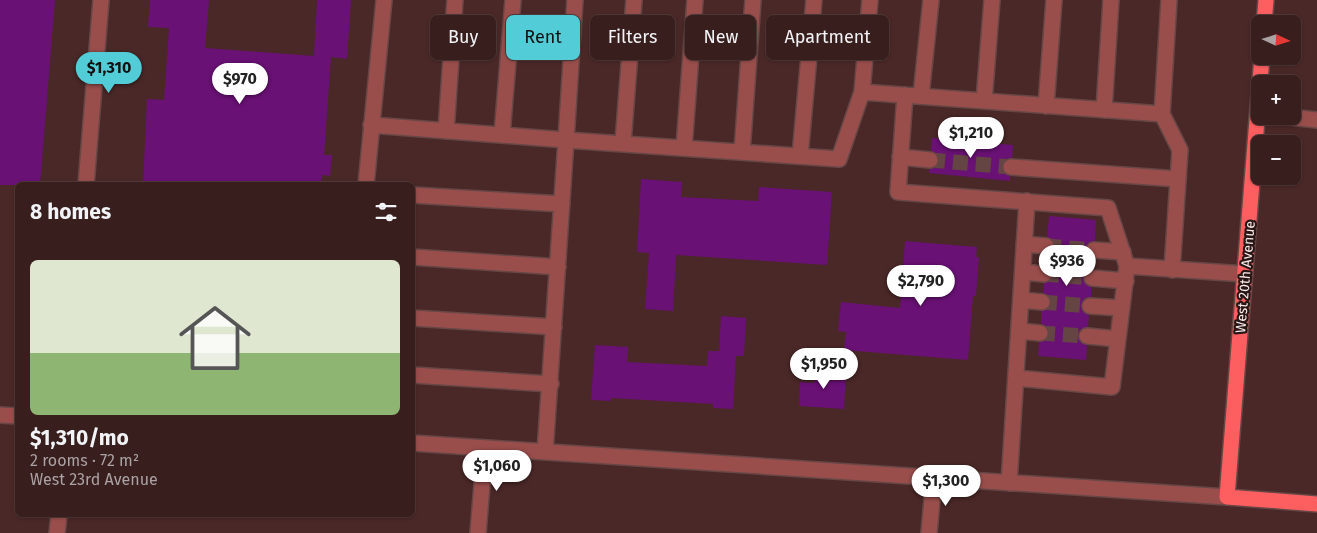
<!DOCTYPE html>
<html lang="en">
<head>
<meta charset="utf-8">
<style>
  :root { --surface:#381e1d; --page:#3f2726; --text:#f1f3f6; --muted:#aba2a4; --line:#523c3b; --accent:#52ccd6 }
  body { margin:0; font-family:"Fira Sans",sans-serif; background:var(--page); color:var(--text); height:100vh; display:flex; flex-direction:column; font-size:19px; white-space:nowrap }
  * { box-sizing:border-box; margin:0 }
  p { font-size:16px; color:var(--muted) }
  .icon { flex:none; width:28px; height:28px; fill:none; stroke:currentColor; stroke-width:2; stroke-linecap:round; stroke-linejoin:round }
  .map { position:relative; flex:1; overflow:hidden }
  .panel { position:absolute; left:15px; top:182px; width:400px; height:335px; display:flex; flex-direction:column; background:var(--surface); border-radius:8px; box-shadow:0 1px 4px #0004,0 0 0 1px var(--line) }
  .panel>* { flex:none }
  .guide { position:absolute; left:430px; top:15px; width:475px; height:45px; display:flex; gap:10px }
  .needle { width:32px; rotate:94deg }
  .tools { position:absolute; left:1251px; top:15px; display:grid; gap:10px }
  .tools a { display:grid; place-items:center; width:50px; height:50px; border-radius:8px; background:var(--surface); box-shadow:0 1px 4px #0004,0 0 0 1px var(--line); font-size:25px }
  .price { position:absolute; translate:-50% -42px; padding:0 11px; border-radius:18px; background:#fff; color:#222; font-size:16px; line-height:32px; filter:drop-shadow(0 1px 2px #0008) }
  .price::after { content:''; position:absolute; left:50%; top:30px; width:15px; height:11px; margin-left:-8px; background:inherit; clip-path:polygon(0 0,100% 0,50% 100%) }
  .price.current { background:var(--accent); color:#111 }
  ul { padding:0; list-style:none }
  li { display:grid; align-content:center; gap:10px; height:265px; padding:0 15px }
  li span { display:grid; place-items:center; height:155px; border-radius:8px; color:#555 }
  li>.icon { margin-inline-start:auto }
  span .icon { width:90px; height:90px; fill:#fffc; stroke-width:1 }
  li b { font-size:21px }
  h2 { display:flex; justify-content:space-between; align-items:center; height:60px; padding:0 15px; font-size:21px }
  .tag { padding:0 18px; border-radius:8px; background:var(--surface); box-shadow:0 1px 4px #0004,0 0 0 1px var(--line); font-size:18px; line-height:45px }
  .tag.current { background:var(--accent); color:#111 }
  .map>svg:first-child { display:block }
</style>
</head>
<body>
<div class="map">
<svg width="1317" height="533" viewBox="0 0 1317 533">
  <rect width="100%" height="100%" fill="#4a2827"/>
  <!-- building -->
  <path fill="#6a1175" d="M0 0H55L40 185H0Z
    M150 0H209L205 48 314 56 317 0H351L347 59 331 57 324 155H332L330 176 322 175 321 185H143L147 99 164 100 169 28 148 27Z
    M932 138 1013 145 1012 158 1006 159 1002 166 1003 172 1010 176V181L929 173V169L937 166 939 160 936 153 931 151Z
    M641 179 682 182 681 197 758 201 759 187 832 192 827 265 676 255 673 311 645 309 649 253 637 252Z
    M1049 216 1096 220 1095 241 1087 244 1085 250 1088 257 1094 259 1093 269 1088 270 1083 277 1084 282 1091 287V297L1085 298 1081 305 1082 311 1089 315 1088 327 1080 330 1078 336 1081 343 1087 345 1086 360 1038 356 1039 342 1047 339 1049 333 1046 326 1041 324V311L1049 308 1051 302 1048 295 1043 293 1044 283 1051 280 1053 274 1050 267 1045 265 1046 255 1053 252 1055 246 1052 239 1047 237Z
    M905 241 977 247 976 257H979L976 296H973L968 360 844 350 846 332 838 331 841 302 900 308Z
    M721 316 746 318 744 356H736L733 409 713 408V404L611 398V401L591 400 595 345 628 347 627 362 707 366 708 351H719Z
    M815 370 846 371 844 409 799 406 800 382 814 383Z"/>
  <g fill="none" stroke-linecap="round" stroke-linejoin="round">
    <!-- minor-tunnel -->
    <path stroke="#654544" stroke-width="15" stroke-dasharray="15 8" stroke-linecap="butt" d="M930 160 1011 167
      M1046 246 1094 250
      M1044 274 1092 278
      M1042 302 1090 306
      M1040 333 1087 336"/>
    <!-- minor casing -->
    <g stroke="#664746" stroke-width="18">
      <path id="minor" d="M1169 0 1162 114 1180 150 1172 270
        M862 92 870 0
        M905 95 898 192 1108 208 1127 266 1112 387 1016 378
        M921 96 931 0
        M984 101 992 0
        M1046 106 1054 0
        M1104 110 1111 0
        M1281 116 1317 120
        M371 125 566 140 575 0
        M446 131 455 0
        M502 135 513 0
        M623 143 634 0
        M684 148 695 0
        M742 152 753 0
        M800 156 814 0
        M900 157 930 160
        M1011 167 1178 179
        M86 185 101 0
        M366 185 384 0
        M412 195 562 204
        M1024 244 1046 246
        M1094 250 1123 252
        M412 257 558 267
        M1127 266 1245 274
        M1023 272 1044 274
        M1092 278 1126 281
        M1021 300 1042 302
        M1090 306 1122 308
        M412 318 554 327
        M1019 331 1040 333
        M1087 336 1118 339
        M412 375 551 384
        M0 415 18 416
        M412 443 1227 497
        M545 452 566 140 839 159 862 92 1162 114
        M1009 483 1027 201
        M57 533 59 515
        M478 533 485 448
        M929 533 934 478"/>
    </g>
    <!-- major casing -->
    <g stroke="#664746" stroke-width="18">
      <path id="major" d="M1264 24 1266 0
        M1262 56 1227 497 1317 504"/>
    </g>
    <!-- minor -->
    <use href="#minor" stroke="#9a4e4c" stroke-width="15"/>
    <!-- major -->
    <use href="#major" stroke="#fd5f61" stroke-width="15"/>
  </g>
  <g text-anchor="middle" stroke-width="4.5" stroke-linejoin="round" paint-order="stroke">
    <!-- street labels -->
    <g font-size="14" fill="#fce9e8" stroke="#261615">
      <text transform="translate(1245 277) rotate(-85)" y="5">West 20th Avenue</text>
    </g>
  </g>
</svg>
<div class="tools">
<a><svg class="needle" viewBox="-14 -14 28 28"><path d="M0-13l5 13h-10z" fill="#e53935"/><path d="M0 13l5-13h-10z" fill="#aba2a4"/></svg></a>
<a>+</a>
<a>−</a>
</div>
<b class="price current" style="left:109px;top:94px">$1,310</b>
<b class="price" style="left:240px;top:105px">$970</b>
<b class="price" style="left:971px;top:159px">$1,210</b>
<b class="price" style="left:1067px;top:287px">$936</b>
<b class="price" style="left:921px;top:307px">$2,790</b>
<b class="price" style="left:824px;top:390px">$1,950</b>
<b class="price" style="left:497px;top:492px">$1,060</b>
<b class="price" style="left:946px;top:507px">$1,300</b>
<div class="guide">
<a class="tag">Buy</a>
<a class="tag current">Rent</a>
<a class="tag">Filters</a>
<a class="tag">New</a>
<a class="tag">Apartment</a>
</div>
<section class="panel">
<h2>8 homes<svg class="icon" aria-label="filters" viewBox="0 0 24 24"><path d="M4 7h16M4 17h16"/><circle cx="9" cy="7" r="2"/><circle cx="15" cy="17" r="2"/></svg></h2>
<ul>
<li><span style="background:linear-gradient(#dfe7d0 60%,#8fb573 0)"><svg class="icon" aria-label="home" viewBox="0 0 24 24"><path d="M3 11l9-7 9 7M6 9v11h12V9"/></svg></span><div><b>$1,310/mo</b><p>2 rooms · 72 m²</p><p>West 23rd Avenue</p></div></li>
</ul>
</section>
</div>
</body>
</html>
